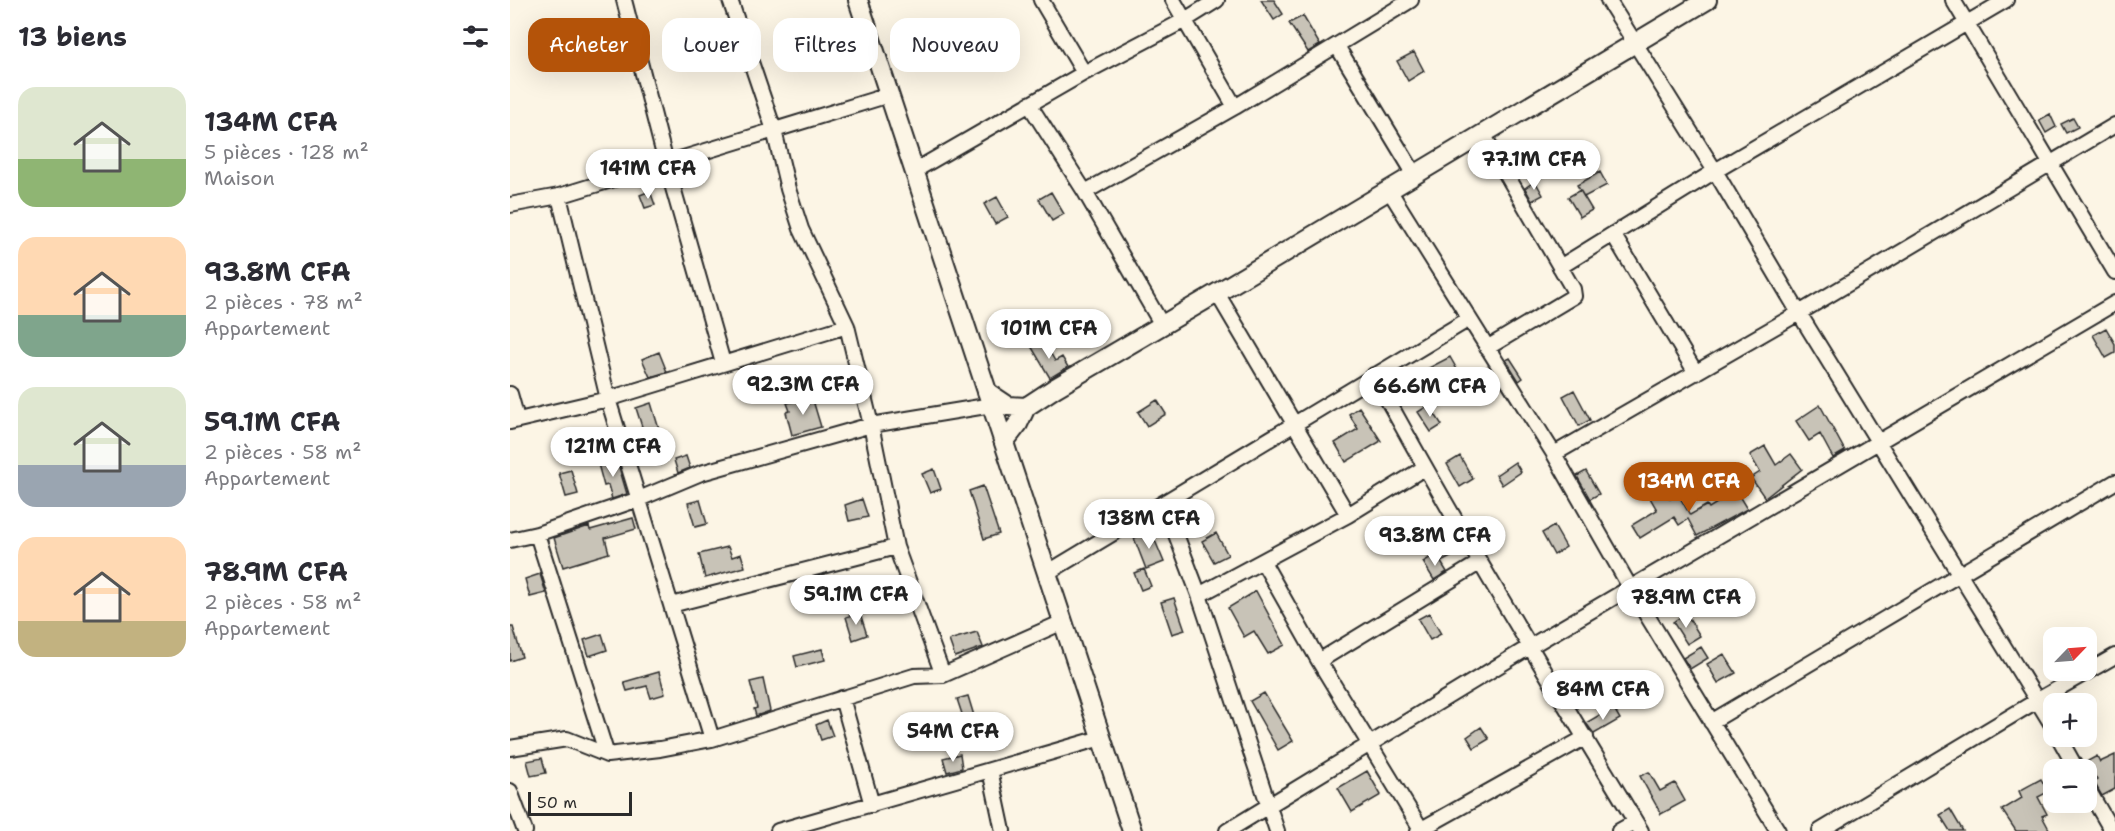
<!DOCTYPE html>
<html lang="fr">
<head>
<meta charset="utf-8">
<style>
  :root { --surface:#fff; --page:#f2f2f3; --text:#2b2b33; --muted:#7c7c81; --accent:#b45309 }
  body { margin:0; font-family:"Shantell Sans",sans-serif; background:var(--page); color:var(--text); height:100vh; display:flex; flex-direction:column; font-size:22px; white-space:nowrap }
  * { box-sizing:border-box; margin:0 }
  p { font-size:20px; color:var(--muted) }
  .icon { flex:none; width:33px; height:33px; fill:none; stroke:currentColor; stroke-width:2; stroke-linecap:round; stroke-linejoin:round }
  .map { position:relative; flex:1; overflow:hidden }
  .side { display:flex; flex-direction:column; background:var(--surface); width:510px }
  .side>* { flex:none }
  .guide { position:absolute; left:18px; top:18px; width:570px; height:54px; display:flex; gap:12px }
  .needle { width:39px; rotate:65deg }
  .buttons { position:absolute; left:1533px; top:627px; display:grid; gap:12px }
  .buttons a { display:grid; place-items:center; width:54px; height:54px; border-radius:12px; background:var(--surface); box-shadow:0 6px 24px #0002; font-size:30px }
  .scale { position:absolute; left:18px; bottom:15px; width:104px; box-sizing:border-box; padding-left:6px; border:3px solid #2b2b2b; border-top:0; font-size:16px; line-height:21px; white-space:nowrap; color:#2b2b2b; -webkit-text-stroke:4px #fcf5e5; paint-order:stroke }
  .price { position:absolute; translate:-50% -51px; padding:0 14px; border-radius:21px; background:#fff; color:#222; font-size:20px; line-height:39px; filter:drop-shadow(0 2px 3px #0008) }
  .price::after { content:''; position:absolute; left:50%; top:36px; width:18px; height:14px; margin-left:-9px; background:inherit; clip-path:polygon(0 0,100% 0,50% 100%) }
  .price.active { background:var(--accent); color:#fff }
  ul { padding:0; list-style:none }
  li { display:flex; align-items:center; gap:18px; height:150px; padding:0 18px }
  li span { display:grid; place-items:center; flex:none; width:168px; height:120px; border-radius:18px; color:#555 }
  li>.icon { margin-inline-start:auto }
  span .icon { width:72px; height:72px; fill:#fffc; stroke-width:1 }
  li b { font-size:26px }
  h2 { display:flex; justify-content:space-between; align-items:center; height:72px; padding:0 18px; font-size:26px }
  .tag { padding:0 21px; border-radius:18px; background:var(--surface); box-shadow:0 6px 24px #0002; font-size:21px; line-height:54px }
  .tag.active { background:var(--accent); color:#fff }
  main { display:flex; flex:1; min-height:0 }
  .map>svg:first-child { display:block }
</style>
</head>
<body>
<main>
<section class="side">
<h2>13 biens<svg class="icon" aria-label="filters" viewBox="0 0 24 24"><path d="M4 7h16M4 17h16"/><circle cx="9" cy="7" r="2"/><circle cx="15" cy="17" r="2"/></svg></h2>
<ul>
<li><span style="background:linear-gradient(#dfe7d0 60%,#8fb573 0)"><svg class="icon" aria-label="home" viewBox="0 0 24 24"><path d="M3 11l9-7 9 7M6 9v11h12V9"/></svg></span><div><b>134M CFA</b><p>5 pièces · 128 m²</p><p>Maison</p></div></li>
<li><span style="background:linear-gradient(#ffd9b3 65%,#7fa58c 0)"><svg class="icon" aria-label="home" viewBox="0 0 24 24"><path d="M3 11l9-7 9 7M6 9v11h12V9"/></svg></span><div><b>93.8M CFA</b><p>2 pièces · 78 m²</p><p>Appartement</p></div></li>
<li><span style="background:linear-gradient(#dfe7d0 65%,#9aa5b1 0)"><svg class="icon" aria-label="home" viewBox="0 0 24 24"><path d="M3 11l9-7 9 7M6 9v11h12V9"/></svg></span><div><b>59.1M CFA</b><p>2 pièces · 58 m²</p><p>Appartement</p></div></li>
<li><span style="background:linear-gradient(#ffd9b3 70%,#c2b280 0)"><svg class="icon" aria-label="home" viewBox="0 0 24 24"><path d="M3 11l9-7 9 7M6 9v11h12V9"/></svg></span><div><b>78.9M CFA</b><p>2 pièces · 58 m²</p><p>Appartement</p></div></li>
</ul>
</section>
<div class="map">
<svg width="1605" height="831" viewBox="0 0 1605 831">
  <rect width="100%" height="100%" fill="#fcf5e5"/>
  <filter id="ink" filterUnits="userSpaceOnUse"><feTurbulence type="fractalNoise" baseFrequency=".0167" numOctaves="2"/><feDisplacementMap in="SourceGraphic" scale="12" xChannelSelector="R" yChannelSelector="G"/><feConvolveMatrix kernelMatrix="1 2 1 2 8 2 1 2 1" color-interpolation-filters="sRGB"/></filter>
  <g filter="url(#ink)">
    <!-- building -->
    <path fill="#c8c3b7" stroke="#2b2b2b" stroke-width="1.5" d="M751 0H764L773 14 764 20Z
      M793 16 810 45 798 52 779 23Z
      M904 52 914 71 898 81 887 61Z
      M1540 114 1546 127 1536 133 1529 120Z
      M1563 118 1568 127 1556 133 1551 124Z
      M1090 172 1097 185 1074 197 1067 185Z
      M1025 181 1033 195 1022 201 1015 188Z
      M1070 190 1082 210 1070 217 1058 197Z
      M140 191 145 205 135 208 130 195Z
      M541 192 554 214 542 221 529 199Z
      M487 197 498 217 485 224 474 204Z
      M1596 328 1605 344V353L1596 358 1583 335Z
      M533 340 545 361 552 357 558 367 540 378 521 346Z
      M149 352 157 372 140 377 132 359Z
      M940 357 949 373 936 380 939 386 923 395 911 372Z
      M1000 358 1013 378 1009 381 996 360Z
      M1064 390 1080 420 1069 426 1053 396Z
      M302 397 311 427 282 435 276 412 280 411 277 403Z
      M647 400 656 414 637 426 628 412Z
      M141 403 149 429 134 433 126 408Z
      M919 405 932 425 921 432 908 412Z
      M1310 405 1335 451 1323 458 1310 434 1299 441 1286 421Z
      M849 407 871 441 836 462 825 443 848 429 839 414Z
      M1255 446 1266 465 1281 454 1292 469 1255 498 1241 478 1250 472 1240 455Z
      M176 456 180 468 168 473 164 460Z
      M950 456 963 479 950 487 937 464Z
      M106 457 117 494 102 499 98 485 94 486 88 464Z
      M1005 462 1011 472 992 485 986 475Z
      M424 469 431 489 420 493 412 474Z
      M61 470 68 494 56 497 49 473Z
      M1076 471 1089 494 1080 499 1067 476Z
      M473 486 489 534 474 539 459 491Z
      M1154 488 1160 499 1168 494 1180 515 1197 505 1199 508 1226 491 1237 509 1187 536 1178 519 1169 525 1164 517 1130 538 1122 525 1147 510 1139 496Z
      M352 499 358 517 339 521 335 505Z
      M190 500 197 524 185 527 178 503Z
      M123 518 126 529 95 538 99 553 53 567 44 538 79 526 80 530Z
      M1044 526 1056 547 1044 555 1032 533Z
      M641 531 654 562 636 569 624 538Z
      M706 533 718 555 704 562 692 541Z
      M933 543 941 557 931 562 923 549Z
      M218 547 222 557 231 554 235 567 195 578 189 554Z
      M926 554 937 572 924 580 913 562Z
      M634 569 641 586 631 590 624 573Z
      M30 574 36 593 20 597 15 579Z
      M746 591 775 645 758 654 744 631 734 637 718 608Z
      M664 598 675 630 662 634 651 602Z
      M350 613 357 635 343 640 336 617Z
      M919 613 931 634 920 640 908 619Z
      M1176 613 1190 636 1177 644 1163 622Z
      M0 627H3L12 657 0 661Z
      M467 632 473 647 445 657 439 640Z
      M92 634 97 650 79 656 74 640Z
      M1191 647 1198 658 1180 669 1173 658Z
      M312 649 315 660 287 667 284 656Z
      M1214 654 1226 673 1208 683 1197 664Z
      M149 672 155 694 141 698 137 686 117 691 114 682Z
      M253 679 260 711 246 716 244 709 247 708 240 682Z
      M754 693 783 741 768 750 740 701Z
      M458 696 465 719 455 723 447 699Z
      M1103 707 1110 719 1084 734 1076 723Z
      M317 720 323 736 311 740 306 725Z
      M971 727 979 739 964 748 957 737Z
      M450 754 452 768 437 772 433 758Z
      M1605 755V789L1592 796 1584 782 1587 780 1576 762 1587 756 1590 762Z
      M32 758 36 773 21 776 17 761Z
      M857 771 871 795 842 812 828 788Z
      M1139 772 1150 791 1165 783 1175 801 1151 814 1130 776Z
      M1531 779 1538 792 1528 797 1537 814 1532 816 1540 831H1506L1492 810 1512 798 1509 791Z
      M1440 809 1453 831H1440L1430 815Z"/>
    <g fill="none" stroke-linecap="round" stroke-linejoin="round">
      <!-- minor casing -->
      <g stroke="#2b2b2b" stroke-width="18">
        <path id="minor" d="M114 0 156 163 213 363
          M220 0 264 130 278 189 291 229 337 326 361 425 386 547 433 675
          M531 0 574 73
          M663 0 725 107
          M1098 0 1205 171 1289 313 1544 728
          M1443 0 1605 272
          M827 46 905 175
          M519 104 575 192 652 325
          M973 134 1063 289 1064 296 977 348
          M404 171 574 73 675 20 707 0
          M879 190 1044 454 1121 589 1268 831
          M575 192 725 107 901 0
          M0 205 49 196 379 95
          M1103 234 1186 373
          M1050 267 1205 171 1496 0
          M707 293 838 515
          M864 375C948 530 1040 680 1131 831
          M0 394 7 419
          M0 422 98 399 337 326
          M1044 454 1289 313 1605 125
          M654 503 689 595 767 831
          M27 534 97 755
          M0 540 27 534 129 499 191 473 361 425 482 405
          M753 562 809 661 911 829
          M537 573 959 319
          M689 595 838 515 914 468
          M161 605 386 547
          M809 661 969 563
          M332 698 362 805
          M1201 722 1605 482
          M1548 736 1567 770
          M202 739 404 676 433 675 553 622
          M0 748 57 739 97 755 150 749 202 739 98 399 49 196
          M480 770 493 831
          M1576 786 1602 831
          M0 791 15 831
          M268 831 591 738
          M717 831 1021 646 1605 303
          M908 831 1076 737
          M1109 831 1125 822
          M1310 831 1528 700 1605 656"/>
      </g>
      <!-- tertiary casing -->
      <g stroke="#2b2b2b" stroke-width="22">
        <path id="tertiary" d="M348 0 622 831
          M477 392 498 406 516 407
          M494 442 508 424 516 407 545 388 707 293 1197 0"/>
      </g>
      <!-- minor -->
      <use href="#minor" stroke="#fcf5e5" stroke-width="14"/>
      <!-- tertiary -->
      <use href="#tertiary" stroke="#fcf5e5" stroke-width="18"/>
    </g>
  </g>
</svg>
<div class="buttons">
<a><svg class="needle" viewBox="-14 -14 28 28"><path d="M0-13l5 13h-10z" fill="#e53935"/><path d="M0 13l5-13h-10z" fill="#7c7c81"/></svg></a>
<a>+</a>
<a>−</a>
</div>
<div class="scale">50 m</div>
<b class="price" style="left:1024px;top:191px">77.1M CFA</b>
<b class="price" style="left:138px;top:200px">141M CFA</b>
<b class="price" style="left:539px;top:360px">101M CFA</b>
<b class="price" style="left:293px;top:416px">92.3M CFA</b>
<b class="price" style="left:920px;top:418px">66.6M CFA</b>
<b class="price" style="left:103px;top:478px">121M CFA</b>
<b class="price active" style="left:1179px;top:513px">134M CFA</b>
<b class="price" style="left:639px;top:550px">138M CFA</b>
<b class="price" style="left:925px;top:567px">93.8M CFA</b>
<b class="price" style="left:346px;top:626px">59.1M CFA</b>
<b class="price" style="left:1176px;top:629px">78.9M CFA</b>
<b class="price" style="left:1093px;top:721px">84M CFA</b>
<b class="price" style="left:443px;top:763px">54M CFA</b>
<div class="guide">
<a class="tag active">Acheter</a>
<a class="tag">Louer</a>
<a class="tag">Filtres</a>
<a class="tag">Nouveau</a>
</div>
</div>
</main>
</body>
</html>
